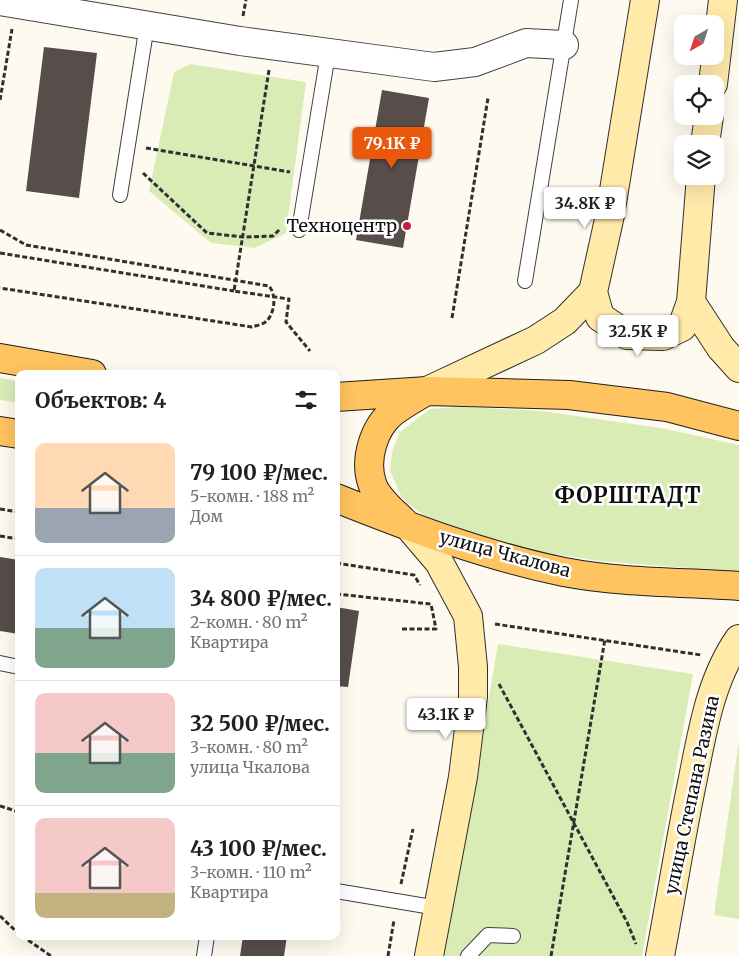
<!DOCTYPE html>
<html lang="ru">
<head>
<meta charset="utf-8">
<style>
  :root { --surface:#fff; --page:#f2f2f2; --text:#202124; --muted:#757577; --line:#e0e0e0; --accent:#ea580c }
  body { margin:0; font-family:Merriweather,serif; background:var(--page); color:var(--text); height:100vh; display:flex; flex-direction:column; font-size:19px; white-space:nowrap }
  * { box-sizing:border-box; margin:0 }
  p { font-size:16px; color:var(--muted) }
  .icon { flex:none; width:28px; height:28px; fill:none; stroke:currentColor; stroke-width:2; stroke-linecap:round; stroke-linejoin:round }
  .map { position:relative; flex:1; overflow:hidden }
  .panel { position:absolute; left:15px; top:370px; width:325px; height:570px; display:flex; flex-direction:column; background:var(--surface); border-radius:10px; box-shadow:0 5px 20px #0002 }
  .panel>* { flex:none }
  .needle { width:32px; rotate:219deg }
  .controls { position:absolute; left:674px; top:15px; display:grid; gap:10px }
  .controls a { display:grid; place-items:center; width:50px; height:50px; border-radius:10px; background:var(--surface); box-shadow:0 5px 20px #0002; font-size:25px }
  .price { position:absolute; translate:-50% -42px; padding:0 11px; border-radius:5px; background:#fff; color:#222; font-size:16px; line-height:32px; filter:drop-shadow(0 1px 2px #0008) }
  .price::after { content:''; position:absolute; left:50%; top:30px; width:15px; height:11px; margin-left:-8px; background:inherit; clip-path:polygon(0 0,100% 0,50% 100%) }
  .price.active { background:var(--accent); color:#fff }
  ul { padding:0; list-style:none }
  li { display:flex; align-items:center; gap:15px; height:125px; padding:0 20px }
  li+li { border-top:1px solid var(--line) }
  li span { display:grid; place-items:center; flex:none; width:140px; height:100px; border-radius:10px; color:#555 }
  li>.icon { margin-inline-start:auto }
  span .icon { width:60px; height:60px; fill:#fffc; stroke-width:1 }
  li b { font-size:21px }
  h2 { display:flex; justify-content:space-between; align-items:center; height:60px; padding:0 20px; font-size:21px }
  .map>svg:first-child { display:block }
</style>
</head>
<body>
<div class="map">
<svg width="739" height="956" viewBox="0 0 739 956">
  <rect width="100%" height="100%" fill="#fffaef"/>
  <!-- green -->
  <path fill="#d9ecb6" d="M190 64 306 82 286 233 255 248 211 243 149 191 174 72Z
    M0 378 19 381V403L0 400Z
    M460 407 541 411 661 428 739 445V572L599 561 505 546 424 516 402 498 390 471 392 452 400 432 430 409Z
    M498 644 693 674 642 956H444Z
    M739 740V919L714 915Z"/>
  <!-- building -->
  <path fill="#574d4a" d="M44 47 97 53 79 198 26 191Z
    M382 90 429 98 403 248 356 240Z
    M0 557 19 560V634L0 631Z
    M336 607 359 611 348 687 336 686Z
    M243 936H287L284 956H240Z"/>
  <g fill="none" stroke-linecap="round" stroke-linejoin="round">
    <!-- service casing -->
    <g stroke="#414141" stroke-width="16">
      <path id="service" d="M120 195 147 25
        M299 230 328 54
        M525 281 571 0
        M0 663 19 667
        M336 891 438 908
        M204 956 207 936
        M468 956 488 935 513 936"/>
    </g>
    <!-- minor casing -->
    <g stroke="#414141" stroke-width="30">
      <path id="minor" d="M0 1 240 41 434 67 475 62 526 43 564 45"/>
    </g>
    <!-- secondary casing -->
    <g stroke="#303030" stroke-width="30">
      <path id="secondary" d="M713 84 723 0
        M705 144 709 116
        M701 176 691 302 721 348 739 368
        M593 292 600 317 627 335 663 336 682 327 691 302
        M427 391 536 340 565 321 593 292 610 215 645 0
        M410 528 439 562 468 616 473 667V697L463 777 429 956
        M660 956C671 898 680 841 692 783 702 734 710 680 739 639"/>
    </g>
    <!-- primary casing -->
    <g stroke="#1f1f1f" stroke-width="30">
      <path id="primary" d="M0 358 92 374
        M336 397 427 391 569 395 667 407 739 426
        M0 431 19 434
        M336 498C411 528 486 556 564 572 621 583 681 582 739 586
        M404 522C393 511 376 498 372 483 364 459 374 427 393 412 402 405 413 399 423 393"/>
    </g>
    <!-- path -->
    <path stroke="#303030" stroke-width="3" stroke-dasharray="5 2.5" stroke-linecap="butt" d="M243 16 246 0
      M269 70 234 291 289 299 286 322 310 351
      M0 100 12 29
      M146 148 290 172
      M143 173 207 233 243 237 273 236 280 229
      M0 230 26 245 269 286C277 295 275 316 264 323 260 325 255 326 252 327L0 288
      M0 253 234 291
      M452 318 488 98
      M0 509 19 512
      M0 536 19 539
      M336 563 414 575 420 585
      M336 594 431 604 436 629H400
      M495 624 701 655
      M499 684 627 922 636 944
      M0 806 19 812
      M401 884 413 829
      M0 916 19 934
      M22 936 51 956
      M388 956 394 920
      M551 956 605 639"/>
    <!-- service -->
    <use href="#service" stroke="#fff" stroke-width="14"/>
    <!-- minor -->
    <use href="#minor" stroke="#fff" stroke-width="28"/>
    <!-- secondary -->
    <use href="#secondary" stroke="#ffeaaa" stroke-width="28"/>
    <!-- primary -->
    <use href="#primary" stroke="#ffc35f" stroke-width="28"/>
  </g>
  <!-- markers -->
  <circle fill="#c71d3b" stroke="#fff" stroke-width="2" cx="407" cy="226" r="5"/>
  <g text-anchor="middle" stroke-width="5" stroke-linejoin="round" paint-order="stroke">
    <!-- poi labels -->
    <g font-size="18" fill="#0e0e0e" stroke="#fff" text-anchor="end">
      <text x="397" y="232">Техноцентр</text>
    </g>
    <!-- street labels -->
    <g font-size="18" fill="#0e0e0e" stroke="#fff">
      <text transform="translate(505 554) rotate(15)" y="6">улица Чкалова</text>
      <text transform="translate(692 795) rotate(-78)" y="6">улица Степана Разина</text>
    </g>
    <!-- district labels -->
    <g font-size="22" font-weight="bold" letter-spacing="1" fill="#0e0e0e" stroke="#fff">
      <text x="628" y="503">ФОРШТАДТ</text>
    </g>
  </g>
</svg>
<div class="controls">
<a><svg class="needle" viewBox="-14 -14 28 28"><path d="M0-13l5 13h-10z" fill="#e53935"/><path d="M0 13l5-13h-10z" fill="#757577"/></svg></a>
<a><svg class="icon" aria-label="locate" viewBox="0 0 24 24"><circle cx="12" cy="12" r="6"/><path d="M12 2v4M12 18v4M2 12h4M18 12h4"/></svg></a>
<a><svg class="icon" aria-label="layers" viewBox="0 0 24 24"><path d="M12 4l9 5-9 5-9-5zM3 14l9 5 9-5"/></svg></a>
</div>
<b class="price active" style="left:392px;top:169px">79.1K ₽</b>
<b class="price" style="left:585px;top:229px">34.8K ₽</b>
<b class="price" style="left:638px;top:357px">32.5K ₽</b>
<b class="price" style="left:446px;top:740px">43.1K ₽</b>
<section class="panel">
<h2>Объектов: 4<svg class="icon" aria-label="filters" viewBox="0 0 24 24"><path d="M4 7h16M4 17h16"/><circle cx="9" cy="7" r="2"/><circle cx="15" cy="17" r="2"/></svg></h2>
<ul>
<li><span style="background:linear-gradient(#ffd9b3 65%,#9aa5b1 0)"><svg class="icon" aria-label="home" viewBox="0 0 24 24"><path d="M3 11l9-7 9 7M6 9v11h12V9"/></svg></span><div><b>79 100 ₽/мес.</b><p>5-комн. · 188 m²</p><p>Дом</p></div></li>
<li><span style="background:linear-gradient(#bfe0f5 60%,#7fa58c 0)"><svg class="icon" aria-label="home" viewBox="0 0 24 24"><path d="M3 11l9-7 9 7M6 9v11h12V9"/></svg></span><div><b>34 800 ₽/мес.</b><p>2-комн. · 80 m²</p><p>Квартира</p></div></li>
<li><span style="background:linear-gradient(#f6c9c9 60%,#7fa58c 0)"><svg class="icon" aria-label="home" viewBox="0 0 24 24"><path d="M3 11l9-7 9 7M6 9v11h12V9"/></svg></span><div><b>32 500 ₽/мес.</b><p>3-комн. · 80 m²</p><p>улица Чкалова</p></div></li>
<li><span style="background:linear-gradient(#f6c9c9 75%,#c2b280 0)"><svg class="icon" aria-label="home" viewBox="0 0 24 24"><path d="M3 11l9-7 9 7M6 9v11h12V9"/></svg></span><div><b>43 100 ₽/мес.</b><p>3-комн. · 110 m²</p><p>Квартира</p></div></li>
</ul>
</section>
</div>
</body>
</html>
